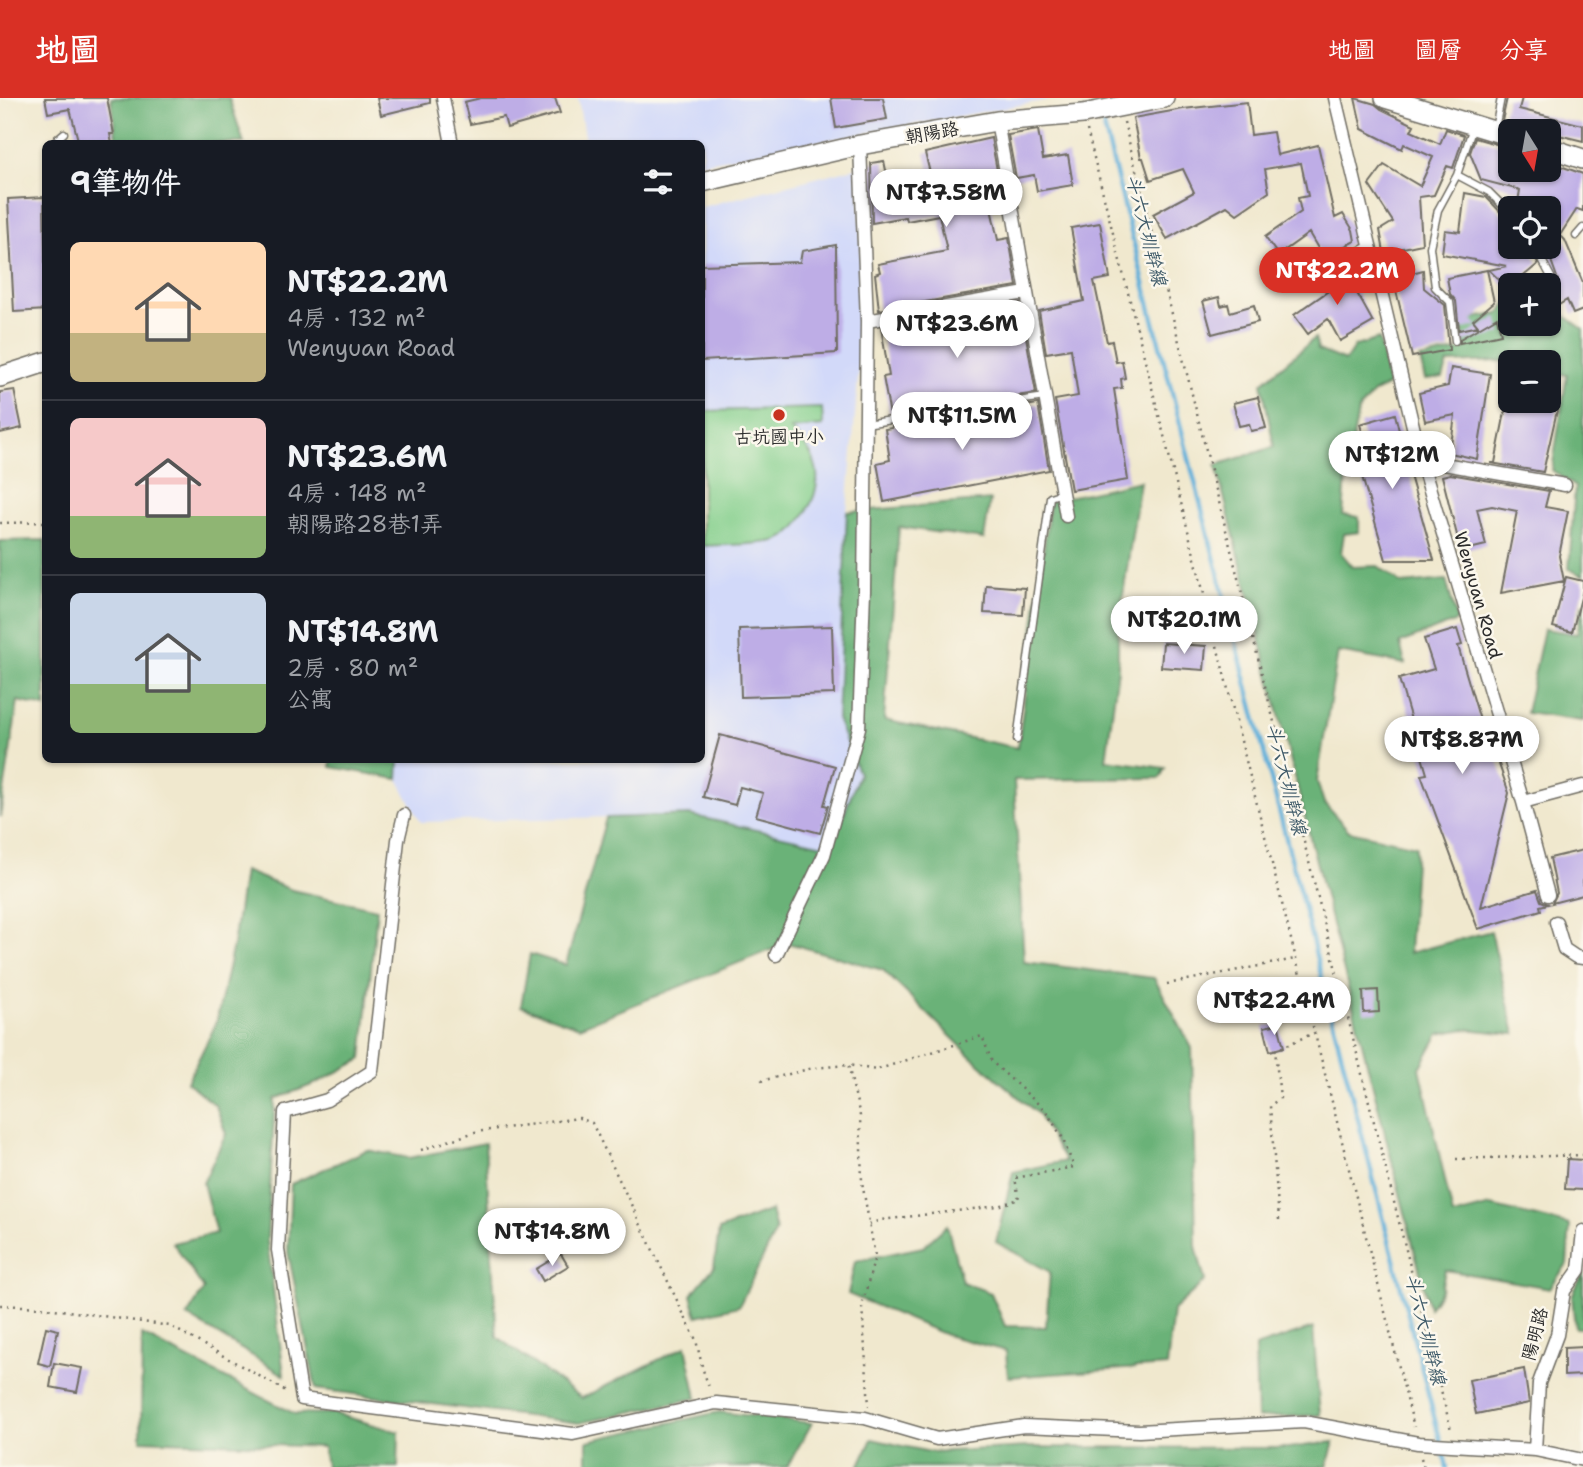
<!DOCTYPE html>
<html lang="zh-TW">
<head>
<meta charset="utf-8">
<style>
  :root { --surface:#171b24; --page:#20242c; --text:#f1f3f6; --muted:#9ea1a6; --line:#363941; --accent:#d93025 }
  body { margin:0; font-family:"Shantell Sans","LXGW WenKai TC",sans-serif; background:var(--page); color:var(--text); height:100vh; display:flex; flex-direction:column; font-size:26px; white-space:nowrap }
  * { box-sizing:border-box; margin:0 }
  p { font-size:23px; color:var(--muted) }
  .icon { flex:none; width:38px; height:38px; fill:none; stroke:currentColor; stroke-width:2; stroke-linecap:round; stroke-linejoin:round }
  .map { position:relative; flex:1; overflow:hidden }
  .details { position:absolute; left:42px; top:42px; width:663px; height:623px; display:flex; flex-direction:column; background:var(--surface); border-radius:10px; box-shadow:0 2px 5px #0004 }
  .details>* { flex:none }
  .needle { width:46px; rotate:169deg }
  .fabs { position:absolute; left:1498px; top:21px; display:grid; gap:14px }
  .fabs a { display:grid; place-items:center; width:63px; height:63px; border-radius:10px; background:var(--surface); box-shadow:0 2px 5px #0004; font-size:35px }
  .price { position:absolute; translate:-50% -60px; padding:0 16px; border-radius:24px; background:#fff; color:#222; font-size:23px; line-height:46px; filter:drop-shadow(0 2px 4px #0008) }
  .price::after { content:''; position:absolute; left:50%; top:42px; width:21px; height:16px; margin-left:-10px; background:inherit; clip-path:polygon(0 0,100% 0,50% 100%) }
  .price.active { background:var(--accent); color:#fff }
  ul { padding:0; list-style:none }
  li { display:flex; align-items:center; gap:21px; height:175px; padding:0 28px }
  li+li { border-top:2px solid var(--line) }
  li span { display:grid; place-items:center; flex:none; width:196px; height:140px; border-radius:10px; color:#555 }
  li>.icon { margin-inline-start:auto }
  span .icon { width:84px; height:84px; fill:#fffc; stroke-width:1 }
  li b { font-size:30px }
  h2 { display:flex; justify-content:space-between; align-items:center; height:84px; padding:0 28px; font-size:30px }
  header { display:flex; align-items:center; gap:42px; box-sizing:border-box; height:98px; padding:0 35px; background:var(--accent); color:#fff }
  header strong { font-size:33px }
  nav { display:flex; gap:38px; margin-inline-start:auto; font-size:24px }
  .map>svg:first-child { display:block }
</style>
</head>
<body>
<header>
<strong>地圖</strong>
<nav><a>地圖</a><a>圖層</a><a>分享</a></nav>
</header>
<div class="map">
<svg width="1583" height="1369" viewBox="0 0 1583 1369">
  <rect width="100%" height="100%" fill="#fbf7ec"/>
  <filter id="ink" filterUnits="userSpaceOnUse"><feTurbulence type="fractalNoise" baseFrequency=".0143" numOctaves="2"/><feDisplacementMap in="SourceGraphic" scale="14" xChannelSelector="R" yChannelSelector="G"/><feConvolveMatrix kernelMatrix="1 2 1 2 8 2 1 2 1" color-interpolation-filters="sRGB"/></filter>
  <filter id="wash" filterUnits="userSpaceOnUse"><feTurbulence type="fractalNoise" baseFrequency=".00686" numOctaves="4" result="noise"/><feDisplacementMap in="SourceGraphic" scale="28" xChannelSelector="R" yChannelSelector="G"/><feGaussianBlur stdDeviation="1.57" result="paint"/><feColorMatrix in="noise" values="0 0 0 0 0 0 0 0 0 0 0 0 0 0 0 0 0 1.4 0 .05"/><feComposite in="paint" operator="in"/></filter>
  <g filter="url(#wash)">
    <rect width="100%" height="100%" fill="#f0e8ce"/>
    <!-- built -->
    <path fill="#d2d9f9" d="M578 0H1059L702 65V46L585 45Z
      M859 69 863 220 847 414 837 621 859 676 832 749 690 717 421 724 398 681 399 662H702V109Z"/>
    <!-- green -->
    <path fill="#84cf8c" stroke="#587d5c" stroke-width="2" d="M822 310 823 328 790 331C818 357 827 382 805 416 798 427 791 437 778 442 764 447 719 447 702 448V313Z"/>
    <!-- forest -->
    <path fill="#6bb278" stroke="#4b6e52" stroke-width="2" d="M111 0H229L244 45H117Z
      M1510 200V226H1549V220L1563 216 1583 231V478L1569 471 1575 389 1552 372 1567 277 1549 273V264L1501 263 1448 265 1443 280 1425 282 1420 261 1466 251 1460 222 1499 216Z
      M1315 240 1318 252 1345 263 1355 248 1379 241 1388 287 1373 295 1358 313 1346 379 1343 417 1359 419V434L1344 436 1341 455 1353 469 1378 468 1402 486 1446 482 1457 523 1400 545 1405 566 1338 554 1317 683 1324 705 1349 733 1416 748 1409 855 1491 833 1515 936 1465 931 1439 936 1420 970 1453 1118 1491 1108 1570 1127 1567 1166 1550 1190 1445 1172 1441 1192 1429 1210 1216 367 1274 349 1262 285Z
      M1140 383 1118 531V571L1106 662 1165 670 1160 680 1014 682 1024 864 1154 880 1192 950 1196 1148 1205 1183 1173 1212 1167 1268 1008 1279 1006 1253 946 1237 848 1196 855 1163 923 1149 947 1127 962 1184 991 1195 1005 1228 1046 1229 1050 1174 996 1144 1013 1074 1065 1063 1038 1016 974 961 883 872 788 845 579 929 521 908 530 856 566 867 606 720 690 717 832 749 859 676 837 621 847 414 990 402 984 441 899 429 884 622 1018 650 1050 403Z
      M45 442V609L18 603 0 719V443Z
      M1583 505V623L1526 615 1544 531 1577 536Z
      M331 662H399L398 681 331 669Z
      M244 773 292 792 377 811 362 961 317 985 275 1001 267 1142 284 1277 187 1218 204 1191 173 1145 216 1135 203 1085 226 1036 216 1008 187 984 216 926 233 847Z
      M485 1045 497 1239 582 1300 686 1248 697 1300 579 1325 316 1291 288 1154 291 1086 367 1052 409 1060Z
      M771 1112 776 1133 739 1208 697 1218 691 1197 714 1169 719 1132Z
      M1583 1175V1230H1575L1572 1198Z
      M1313 1230 1320 1317 1257 1320 1255 1249Z
      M142 1237 295 1316 333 1315 399 1334 398 1369H326L323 1349 141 1342Z
      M719 1314 812 1325 787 1369H587V1343Z
      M872 1341 930 1354 1029 1349 1288 1350 1334 1344 1327 1369H859Z"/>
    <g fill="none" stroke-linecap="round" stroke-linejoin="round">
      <!-- stream -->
      <path stroke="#5eafd9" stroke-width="4.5" d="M1101 17 1447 1369"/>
    </g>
    <g id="blocks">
      <!-- building -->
      <path fill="#beade6" d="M45 0H107L114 36H110L112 46H79L70 11 48 15Z
        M377 0H430V5L381 17Z
        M481 0H555L560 15 507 30 504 19 470 26 464 4Z
        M831 0H883L887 21 836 30Z
        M1355 0 1375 6 1381 11 1414 27 1411 33 1440 46 1446 31 1464 37 1453 70 1447 68 1434 97 1419 99 1422 146 1384 154 1380 132 1393 124 1369 87 1384 67 1420 88 1433 59 1404 46 1402 51 1362 31Z
        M1507 0H1522L1519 11 1583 27V43L1502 23Z
        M1247 4 1251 37 1273 34 1277 57 1318 47 1335 120 1343 116 1353 132 1355 143 1339 151 1341 156 1326 164 1309 135 1278 157 1265 139 1301 114 1298 100 1308 98 1301 65 1265 71 1269 94 1237 116 1227 108 1167 141 1153 116 1194 94 1183 71 1150 82 1143 60H1141L1133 20 1183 11Z
        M1038 32 1043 61 1068 57 1073 87 1037 93 1034 77 1016 80 1008 37Z
        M991 40 1001 94 988 97 998 142 1009 140 1017 188 879 212 875 176 880 174 878 166 947 153 939 117 907 123 906 119 872 125 871 65 884 63 891 96 933 87 925 55Z
        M1475 40 1510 50V72H1549V64L1583 76V113L1577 111 1560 137 1565 142 1583 185V212L1573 216 1567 202 1549 213V187L1558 182 1549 157 1547 159 1541 149H1549V110H1517L1520 92 1481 82 1470 55Z
        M1465 95 1486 99 1510 124V149H1529L1538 166 1513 187H1510L1509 191 1489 172 1507 168 1442 156 1445 132 1460 134Z
        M44 99 46 212 14 214 8 101Z
        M1100 125 1110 180 1094 183 1107 244 1112 243 1116 264 1122 263 1124 274 1125 280 1121 281 1122 290 1114 291 1128 382 1071 392 1055 302 1078 298 1071 251 1046 255 1039 213 1084 203 1071 130Z
        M836 147 837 255 702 263V167L800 164 802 153Z
        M1346 166 1355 184 1352 186 1373 224 1340 243 1328 221 1308 236 1294 217 1334 189 1323 178Z
        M1423 172 1424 190 1445 207 1449 252 1412 259 1393 180Z
        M1487 172 1494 204 1473 222 1478 228 1459 232 1456 203 1450 196 1447 180Z
        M1219 199 1221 208 1228 206 1230 214 1254 207 1258 224 1212 236 1203 203Z
        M1020 205 1036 295 890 317 883 279 889 278 881 229Z
        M1497 219 1501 236 1460 245V241Z
        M1451 270 1490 276 1477 361 1450 355 1455 317 1425 323 1419 295 1448 288Z
        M14 292 22 330 0 335V294Z
        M1258 299 1266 330 1251 333 1249 326 1239 328 1233 305Z
        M1507 304 1535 309V305L1558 308 1543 374 1491 365H1495Z
        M1038 306 1049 372 884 404 877 365 890 362 885 331 892 330V328Z
        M1395 316 1409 374 1434 462H1386L1359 368 1353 344 1364 341 1360 326Z
        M1450 376 1549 393 1545 409 1568 413 1559 458 1564 483 1501 495 1517 413 1492 408 1477 411 1486 447 1461 453 1442 378Z
        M1566 479 1583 483V492L1572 534 1553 529Z
        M986 487 1025 490 1023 517 984 515Z
        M832 528 834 596 741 599 739 531Z
        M1457 531 1462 547 1458 548 1490 656 1495 655 1509 695 1481 809 1537 792 1541 803 1548 806 1540 808 1541 812 1478 831 1421 677 1427 676 1399 581 1434 571 1424 541Z
        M1163 545 1206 548 1204 572 1161 569Z
        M720 637 835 668 824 707 828 708 820 735 756 718 763 695 740 689 735 707 703 699Z
        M1583 752V797L1552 805 1557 795 1550 760Z
        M1378 892 1379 914 1364 915 1363 893Z
        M1278 926 1284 949 1270 953 1264 929Z
        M1567 1061 1583 1062V1092L1565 1091Z
        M561 1156 568 1168 543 1183 536 1171Z
        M46 1229 58 1232 50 1268 38 1265Z
        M1583 1249V1277L1564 1278V1250Z
        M54 1265 82 1270 77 1294 50 1289Z
        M1524 1271 1529 1305 1476 1316 1469 1282Z"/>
    </g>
  </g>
  <g filter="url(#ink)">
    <use href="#blocks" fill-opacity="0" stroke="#706d64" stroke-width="2"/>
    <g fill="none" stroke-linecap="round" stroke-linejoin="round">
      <!-- lane casing -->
      <g stroke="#706d64" stroke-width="9">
        <path id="lane" d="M1495 31 1501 0
          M57 46V41L64 35
          M1457 77 1489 94 1510 115
          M1576 138 1583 130
          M1535 149 1551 179
          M1292 188 1370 147
          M1455 243 1450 204 1435 189 1430 149 1438 112 1457 77 1473 29
          M865 326 1045 299
          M1017 642 1050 399 1062 395"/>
      </g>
      <!-- street casing -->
      <g stroke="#706d64" stroke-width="15">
        <path id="street" d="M443 0 452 46
          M1335 0 1421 362 1523 704 1548 797
          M997 23 1066 418
          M867 223 1026 195
          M1421 362 1565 387
          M1523 704 1583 688
          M404 717 398 742 372 973 327 1002 285 1014 278 1152 302 1301 573 1336 716 1305 865 1320 937 1341 1024 1328 1139 1333 1304 1324 1418 1345 1535 1352 1583 1362
          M1556 824 1564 851 1576 859 1583 860
          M776 857 824 757 859 630 864 493 867 223 860 47
          M1535 1352 1539 1285 1557 1237 1564 1193 1579 1172 1583 1133"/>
      </g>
      <!-- secondary casing -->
      <g stroke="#706d64" stroke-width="22">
        <path id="secondary" d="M1385 0 1510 38
          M1549 50 1583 61
          M702 84 860 47 997 23 1083 16 1164 0
          M0 279 46 264"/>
      </g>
      <!-- path -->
      <path stroke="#706d64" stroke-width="2.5" stroke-dasharray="2 5" stroke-linecap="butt" d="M1124 24 1451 1332
        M1087 32 1414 1329
        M288 41 289 46
        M0 425 46 424
        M1167 886 1295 861
        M761 983 813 970 848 967
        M421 1052 475 1034 579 1020 592 1025 696 1242 703 1272 710 1292
        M1456 1061 1583 1057
        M1279 1122 1270 1008 1280 1000 1275 952 1314 935
        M869 1126 881 1122 998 1108 1019 1101 1015 1080 1074 1069 1062 1039 1046 1013 992 964 982 938 876 972 848 967 860 1018 862 1084 875 1158 862 1208 869 1308
        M0 1207 41 1209 170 1228 286 1293
        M1421 1360 1424 1369"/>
      <!-- lane -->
      <use href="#lane" stroke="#fff" stroke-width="6"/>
      <!-- street -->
      <use href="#street" stroke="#fff" stroke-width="12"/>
      <!-- secondary -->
      <use href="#secondary" stroke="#fff" stroke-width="19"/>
    </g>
  </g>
  <!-- markers -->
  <circle fill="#c8321e" stroke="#fbf7ec" stroke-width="2.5" cx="779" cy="317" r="7"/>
  <g text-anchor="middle" stroke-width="5" stroke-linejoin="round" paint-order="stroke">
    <!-- street labels -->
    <g font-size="18" fill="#2b2b2b" stroke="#fbf7ec">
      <text transform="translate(932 35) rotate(-10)" y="6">朝陽路</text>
      <text transform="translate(1478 497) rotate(74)" y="6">Wenyuan Road</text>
      <text transform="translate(1535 1236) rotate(-75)" y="6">陽明路</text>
    </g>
    <!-- poi labels -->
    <g font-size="18" fill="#2b2b2b" stroke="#fbf7ec">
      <text x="779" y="345">古坑國中小</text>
    </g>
    <!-- water labels -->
    <g font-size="19" font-style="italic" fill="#3d5968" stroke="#fbf7ec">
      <text transform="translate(1147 132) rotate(76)" y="7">斗六大圳幹線</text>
      <text transform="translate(1287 681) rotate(76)" y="7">斗六大圳幹線</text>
      <text transform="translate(1426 1231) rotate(76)" y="7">斗六大圳幹線</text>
    </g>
  </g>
</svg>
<div class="fabs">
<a><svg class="needle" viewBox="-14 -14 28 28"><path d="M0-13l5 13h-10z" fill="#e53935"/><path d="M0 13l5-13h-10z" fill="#9ea1a6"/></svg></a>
<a><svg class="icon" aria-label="locate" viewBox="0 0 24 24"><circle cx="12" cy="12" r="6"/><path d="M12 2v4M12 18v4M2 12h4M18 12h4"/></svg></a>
<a>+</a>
<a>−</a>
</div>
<b class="price" style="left:946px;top:131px">NT$7.58M</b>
<b class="price active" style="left:1337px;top:209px">NT$22.2M</b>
<b class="price" style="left:957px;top:262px">NT$23.6M</b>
<b class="price" style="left:962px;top:354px">NT$11.5M</b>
<b class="price" style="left:1392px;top:393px">NT$12M</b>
<b class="price" style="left:1184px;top:558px">NT$20.1M</b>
<b class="price" style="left:1462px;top:678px">NT$8.87M</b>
<b class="price" style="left:1274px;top:939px">NT$22.4M</b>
<b class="price" style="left:552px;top:1170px">NT$14.8M</b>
<section class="details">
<h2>9筆物件<svg class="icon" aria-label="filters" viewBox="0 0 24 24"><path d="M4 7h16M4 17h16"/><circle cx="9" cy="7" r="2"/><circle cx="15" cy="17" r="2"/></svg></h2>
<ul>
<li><span style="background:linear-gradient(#ffd9b3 65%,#c2b280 0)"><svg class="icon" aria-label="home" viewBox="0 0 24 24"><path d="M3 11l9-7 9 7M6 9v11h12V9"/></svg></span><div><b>NT$22.2M</b><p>4房 · 132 m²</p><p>Wenyuan Road</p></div></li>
<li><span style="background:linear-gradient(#f6c9c9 70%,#8fb573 0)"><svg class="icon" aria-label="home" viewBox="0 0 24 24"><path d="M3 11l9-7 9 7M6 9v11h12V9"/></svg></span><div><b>NT$23.6M</b><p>4房 · 148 m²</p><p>朝陽路28巷1弄</p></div></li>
<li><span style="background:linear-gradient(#c9d6e8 65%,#8fb573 0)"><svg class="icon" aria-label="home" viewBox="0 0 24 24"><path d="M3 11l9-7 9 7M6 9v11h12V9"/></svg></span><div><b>NT$14.8M</b><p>2房 · 80 m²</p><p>公寓</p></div></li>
</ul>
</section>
</div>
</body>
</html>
